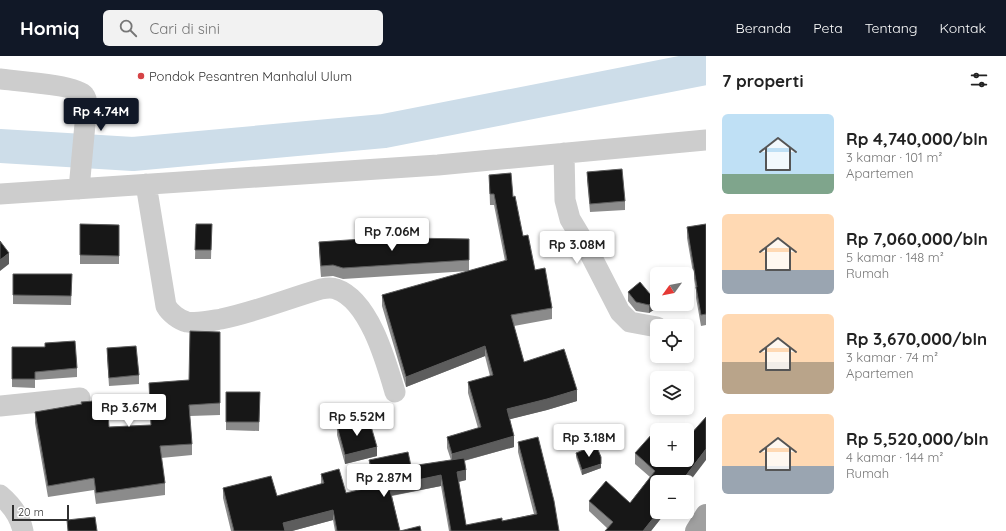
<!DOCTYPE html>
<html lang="id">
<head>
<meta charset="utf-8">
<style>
  :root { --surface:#fff; --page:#f2f2f2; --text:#222; --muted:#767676; --accent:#111827 }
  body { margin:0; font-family:Quicksand,sans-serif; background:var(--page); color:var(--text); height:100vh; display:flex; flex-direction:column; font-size:15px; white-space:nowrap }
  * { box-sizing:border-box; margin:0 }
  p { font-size:13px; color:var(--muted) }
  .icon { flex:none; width:22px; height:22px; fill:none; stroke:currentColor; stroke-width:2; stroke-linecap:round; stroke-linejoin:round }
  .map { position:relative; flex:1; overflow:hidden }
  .panel { display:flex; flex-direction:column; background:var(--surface); width:300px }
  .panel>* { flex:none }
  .needle { width:26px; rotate:237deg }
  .fabs { position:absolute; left:650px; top:211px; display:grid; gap:8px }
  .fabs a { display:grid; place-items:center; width:44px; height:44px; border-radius:6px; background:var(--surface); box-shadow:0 2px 6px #0003; font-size:20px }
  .scale { position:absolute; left:12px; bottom:10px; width:57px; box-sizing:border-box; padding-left:4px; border:2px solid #303030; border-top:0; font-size:11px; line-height:14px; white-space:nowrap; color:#303030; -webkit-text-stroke:3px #fff; paint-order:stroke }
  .price { position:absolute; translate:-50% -34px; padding:0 9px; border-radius:4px; background:#fff; color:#222; font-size:13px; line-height:26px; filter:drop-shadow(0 1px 2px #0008) }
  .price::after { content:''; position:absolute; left:50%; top:24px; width:12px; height:9px; margin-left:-6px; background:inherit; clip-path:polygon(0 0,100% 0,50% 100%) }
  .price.selected { background:var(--accent); color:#fff }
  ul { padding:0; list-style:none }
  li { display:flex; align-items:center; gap:12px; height:100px; padding:0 16px }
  li span { display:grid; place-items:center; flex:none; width:112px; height:80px; border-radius:6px; color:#555 }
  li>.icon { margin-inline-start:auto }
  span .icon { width:48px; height:48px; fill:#fffc; stroke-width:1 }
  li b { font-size:17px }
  h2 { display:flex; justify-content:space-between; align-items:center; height:48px; padding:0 16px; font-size:17px }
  header { display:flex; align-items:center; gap:24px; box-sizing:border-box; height:56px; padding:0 20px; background:var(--accent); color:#fff }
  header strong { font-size:19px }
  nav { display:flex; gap:22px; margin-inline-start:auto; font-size:14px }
  .search { width:280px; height:36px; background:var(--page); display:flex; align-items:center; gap:10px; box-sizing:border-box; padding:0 14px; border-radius:6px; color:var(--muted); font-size:15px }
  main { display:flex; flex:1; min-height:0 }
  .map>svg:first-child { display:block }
</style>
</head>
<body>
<header>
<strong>Homiq</strong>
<div class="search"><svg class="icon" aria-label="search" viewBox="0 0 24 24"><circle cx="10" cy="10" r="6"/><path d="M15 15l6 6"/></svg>Cari di sini</div>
<nav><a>Beranda</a><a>Peta</a><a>Tentang</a><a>Kontak</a></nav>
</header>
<main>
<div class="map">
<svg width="706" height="475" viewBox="0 0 706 475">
  <rect width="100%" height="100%" fill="#fff"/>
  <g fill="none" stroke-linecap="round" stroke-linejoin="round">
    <!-- river -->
    <path stroke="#cddde9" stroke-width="34" d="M0 90 133 98 384 75 706 12"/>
    <!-- minor -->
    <path stroke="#cdcdcd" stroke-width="21" d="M0 23C15 25 77 29 84 39 88 44 87 52 86 57L79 133
      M564 97 565 144 570 163 585 188 620 256 630 266 657 271
      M146 128 166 250C170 257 179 264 187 266 198 268 210 265 221 263 255 256 287 243 321 233 326 232 331 231 336 233 369 244 386 305 395 336
      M0 138 438 109 706 84
      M0 350 80 342
      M0 439C12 449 20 460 23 475"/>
    <!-- trunk -->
    <path stroke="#a0a0a0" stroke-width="22" d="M696 475 706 459"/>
  </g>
  <!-- wall -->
  <path fill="#8b8b8b" d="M587 116 625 145V154L590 156 587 124Z
    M489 119 513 141 523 180 535 214 552 252V263L514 270 524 306 577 345 547 354 510 363 514 391 464 405 466 424 459 426 466 469 502 465 534 458 518 396V386L559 475H449L441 430 392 440 400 475H421H335L333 464 292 475H231L223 442V432L277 440 321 428V418L346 437 373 431 369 415V404L411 410 451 404 447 392V381L478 372 468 337V326L490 320 485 300 406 331 382 250V239L505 205 494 149H490Z
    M80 168 119 169V208H80Z
    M196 168H212L211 203H195Z
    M706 168V269L701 270 696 242V234L687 182V171Z
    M406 182 469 183V215L343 223 333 220 321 221 319 197V186Z
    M13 218H72L71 249 13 248Z
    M640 226 655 253 649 257 636 255 628 245V236Z
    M220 276V359L190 360 192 388V399L161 402 165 427V439L96 448 94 434 48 441 35 367V356L81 348V346L109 371 151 369 149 327 189 324Z
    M12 291 77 312V321L35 324V332L12 331Z
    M107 292 139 319V328L109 330 107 301Z
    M226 336H260L259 375 226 374Z
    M337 370 377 400 345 408 337 379Z
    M657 382V456H666L651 475 607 472 589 455V445L630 447 650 421 635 408V397Z
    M576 397 601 412 582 419 576 401Z"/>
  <!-- shaded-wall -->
  <path fill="#5d5d5d" d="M9 197V208L0 215V204Z
    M655 244V253L649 257V249Z
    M485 290V300L406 331V321Z
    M577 334V345L547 354 507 364V353Z
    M514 380V391L452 408V398Z
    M377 391V400L345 408V399Z
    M706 393V404L687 429V426H681Z
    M601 408V412L582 419V414Z
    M466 414V424L457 426V416Z
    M441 419V430L389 440V430Z
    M333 454V464L292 475H283V467Z
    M658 456H666L651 475H643Z"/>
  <!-- building -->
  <path fill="#171717" stroke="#5d5d5d" d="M622 113 625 145 590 148 587 116Z
    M511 117 513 141 515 140 523 180 528 179 535 214 545 212 552 252 511 259 524 306 564 293 577 334 547 343 507 353 514 380 452 398 447 381 481 371 468 326 493 319 485 290 406 321 382 239 507 204 494 138H490L489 119Z
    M80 168 119 169V200L80 199Z
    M196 168H212L211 194H195Z
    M706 168V258L701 259 696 231H697L687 171Z
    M406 180V182L469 183V204L343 212 333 209 321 210 319 186Z
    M0 185 9 197 0 204Z
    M13 218H72L71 240 13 239Z
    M640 226 655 244 649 249 636 246 628 236Z
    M190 275 220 276V347L189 349 192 388 160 390 165 427 96 437 94 422 48 430 35 356 82 348 81 346 107 344 109 371 151 369 149 327 189 324Z
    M75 285 77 312 35 316V323H12V291H45V287Z
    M136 290 139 319 109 322 107 292Z
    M226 336H260L259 366H226Z
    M706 361V393L681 426H657V456H658L643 475H605L613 466 589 445 606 425 630 447 655 415 635 397 652 378 657 382V404H687V377L690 379Z
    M369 363 377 391 345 399 337 370Z
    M538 381 554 445 559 475H451L441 419 389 430 400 475 420 470 421 475H337L333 454 283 467 285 475H234L223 432 271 420 277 440 324 427 321 418 339 413 346 437 376 430 369 404 408 396 411 410 464 402 466 414 457 416 466 469 502 462V465L537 458 518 386Z
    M596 389 601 401V408L582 414 576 397Z
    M95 461 97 475H68L67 464Z"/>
  <!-- markers -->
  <circle fill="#d54346" stroke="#fff" stroke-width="1.5" cx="141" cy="20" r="4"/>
  <g text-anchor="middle" stroke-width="4" stroke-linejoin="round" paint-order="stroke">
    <!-- poi labels -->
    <g font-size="13" fill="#303030" stroke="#fff" text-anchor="start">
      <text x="149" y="25">Pondok Pesantren Manhalul Ulum</text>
    </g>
  </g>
</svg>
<div class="fabs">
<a><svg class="needle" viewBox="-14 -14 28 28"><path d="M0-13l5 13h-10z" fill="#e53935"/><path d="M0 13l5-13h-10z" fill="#767676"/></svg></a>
<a><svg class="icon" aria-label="locate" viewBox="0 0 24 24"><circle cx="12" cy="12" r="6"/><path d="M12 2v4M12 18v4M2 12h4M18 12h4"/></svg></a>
<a><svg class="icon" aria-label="layers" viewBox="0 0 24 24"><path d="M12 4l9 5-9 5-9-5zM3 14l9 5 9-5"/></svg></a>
<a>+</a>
<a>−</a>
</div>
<div class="scale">20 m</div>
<b class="price selected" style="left:101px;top:76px">Rp 4.74M</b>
<b class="price" style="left:392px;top:196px">Rp 7.06M</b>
<b class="price" style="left:577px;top:209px">Rp 3.08M</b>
<b class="price" style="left:129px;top:372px">Rp 3.67M</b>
<b class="price" style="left:357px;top:381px">Rp 5.52M</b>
<b class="price" style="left:589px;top:402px">Rp 3.18M</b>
<b class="price" style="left:384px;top:442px">Rp 2.87M</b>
</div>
<section class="panel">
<h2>7 properti<svg class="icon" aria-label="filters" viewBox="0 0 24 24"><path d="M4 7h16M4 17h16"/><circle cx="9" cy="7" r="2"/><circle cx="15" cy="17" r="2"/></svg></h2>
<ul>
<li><span style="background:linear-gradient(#bfe0f5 75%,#7fa58c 0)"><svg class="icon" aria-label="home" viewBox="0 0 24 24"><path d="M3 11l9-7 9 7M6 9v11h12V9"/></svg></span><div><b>Rp 4,740,000/bln</b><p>3 kamar · 101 m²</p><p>Apartemen</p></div></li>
<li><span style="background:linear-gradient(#ffd9b3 70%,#9aa5b1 0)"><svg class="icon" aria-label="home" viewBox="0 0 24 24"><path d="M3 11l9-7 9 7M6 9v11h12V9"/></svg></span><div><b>Rp 7,060,000/bln</b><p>5 kamar · 148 m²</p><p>Rumah</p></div></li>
<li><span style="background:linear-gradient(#ffd9b3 60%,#b9a48a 0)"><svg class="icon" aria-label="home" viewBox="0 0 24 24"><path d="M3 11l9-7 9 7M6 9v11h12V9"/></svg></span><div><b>Rp 3,670,000/bln</b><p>3 kamar · 74 m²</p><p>Apartemen</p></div></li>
<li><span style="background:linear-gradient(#ffd9b3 65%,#9aa5b1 0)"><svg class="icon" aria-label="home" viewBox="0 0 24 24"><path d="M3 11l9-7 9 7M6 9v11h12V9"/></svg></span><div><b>Rp 5,520,000/bln</b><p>4 kamar · 144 m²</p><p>Rumah</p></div></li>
</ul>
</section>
</main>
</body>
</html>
